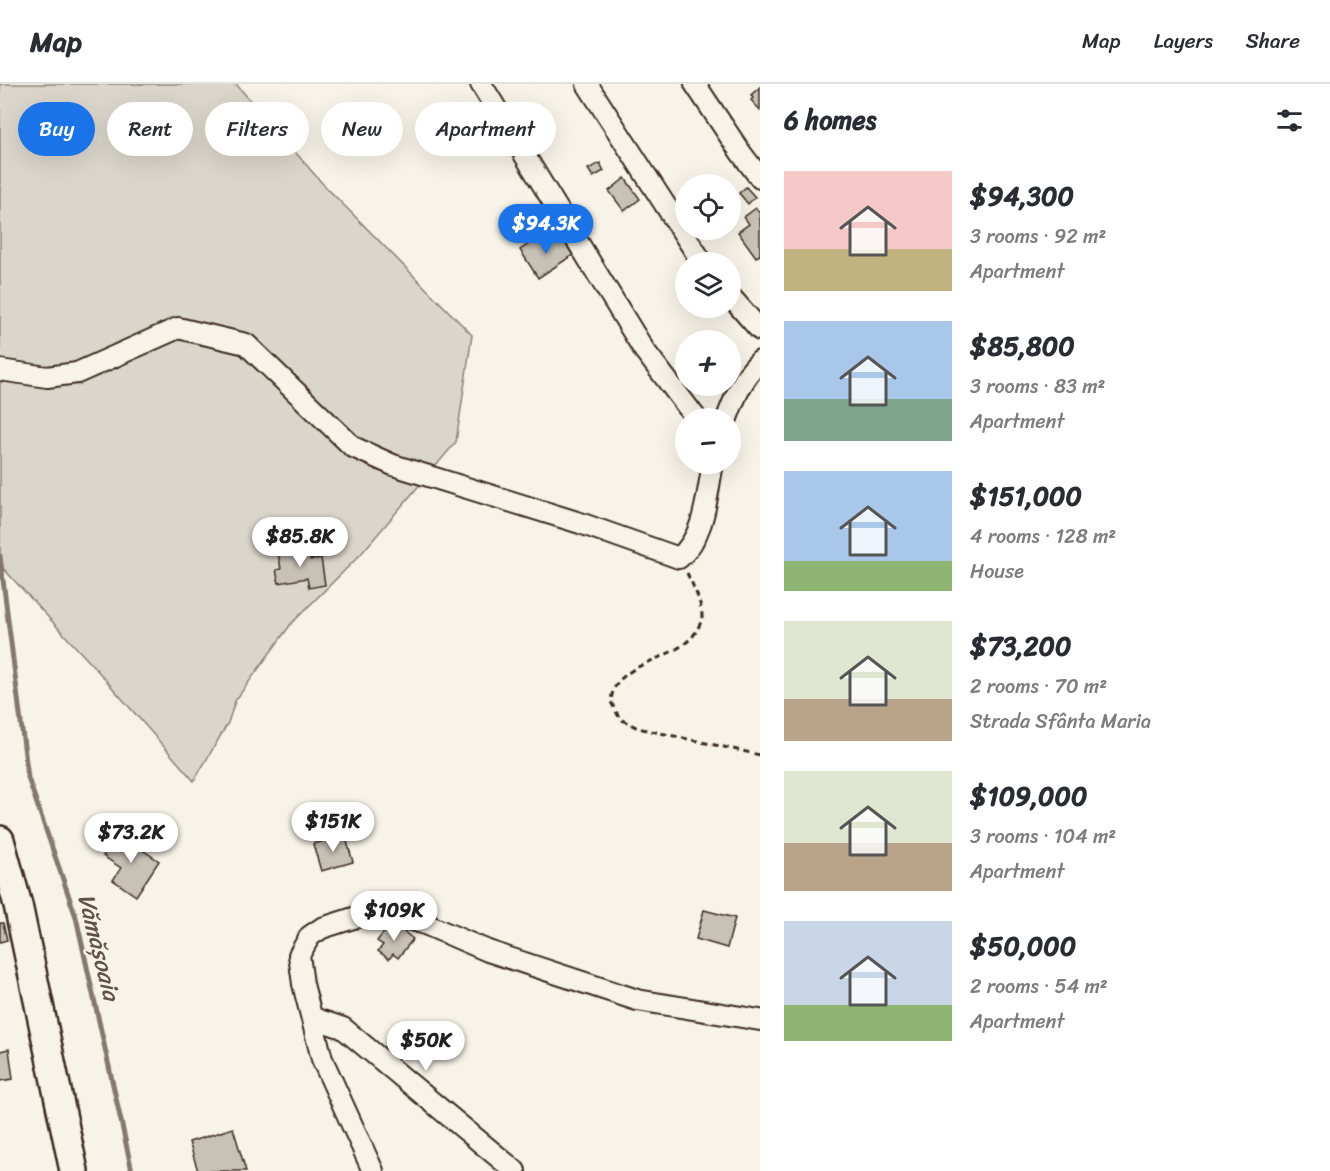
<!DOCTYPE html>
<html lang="en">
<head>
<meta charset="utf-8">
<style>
  :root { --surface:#fff; --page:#f2f2f3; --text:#2b2b33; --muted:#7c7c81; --line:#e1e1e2; --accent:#1a73e8 }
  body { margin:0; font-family:Sriracha,sans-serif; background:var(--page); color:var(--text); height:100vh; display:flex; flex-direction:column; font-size:22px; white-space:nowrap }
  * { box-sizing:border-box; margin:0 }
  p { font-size:20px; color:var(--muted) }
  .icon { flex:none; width:33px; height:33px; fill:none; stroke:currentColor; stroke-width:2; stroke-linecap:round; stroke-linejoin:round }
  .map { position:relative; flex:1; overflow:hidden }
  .panel { display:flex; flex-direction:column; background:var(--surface); width:570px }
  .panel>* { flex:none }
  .top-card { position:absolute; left:18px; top:18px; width:570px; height:54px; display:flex; gap:12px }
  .fabs { position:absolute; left:675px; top:90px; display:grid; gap:12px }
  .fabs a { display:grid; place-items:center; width:66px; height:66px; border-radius:50%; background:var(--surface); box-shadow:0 6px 24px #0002; font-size:30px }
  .price { position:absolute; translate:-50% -51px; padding:0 14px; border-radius:21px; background:#fff; color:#222; font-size:20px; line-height:39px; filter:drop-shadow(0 2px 3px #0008) }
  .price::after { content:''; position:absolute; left:50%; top:36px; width:18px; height:14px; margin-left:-9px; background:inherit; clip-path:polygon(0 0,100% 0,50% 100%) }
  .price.on { background:var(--accent); color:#fff }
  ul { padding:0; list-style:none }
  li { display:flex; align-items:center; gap:18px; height:150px; padding:0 24px }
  li span { display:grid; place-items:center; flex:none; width:168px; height:120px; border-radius:0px; color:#555 }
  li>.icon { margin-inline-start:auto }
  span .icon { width:72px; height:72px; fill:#fffc; stroke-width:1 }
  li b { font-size:26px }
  h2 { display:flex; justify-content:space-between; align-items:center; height:72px; padding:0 24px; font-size:26px }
  .tag { padding:0 21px; border-radius:27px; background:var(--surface); box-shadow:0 6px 24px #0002; font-size:21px; line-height:54px }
  .tag.on { background:var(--accent); color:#fff }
  header { display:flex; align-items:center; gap:36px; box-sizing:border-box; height:84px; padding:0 30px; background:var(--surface); border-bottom:2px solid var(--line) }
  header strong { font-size:28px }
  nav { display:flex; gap:33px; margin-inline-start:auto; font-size:21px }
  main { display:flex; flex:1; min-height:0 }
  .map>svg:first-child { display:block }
</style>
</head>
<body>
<header>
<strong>Map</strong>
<nav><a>Map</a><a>Layers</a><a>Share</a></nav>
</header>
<main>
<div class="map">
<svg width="760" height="1087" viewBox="0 0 760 1087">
  <rect width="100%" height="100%" fill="#f7f3e8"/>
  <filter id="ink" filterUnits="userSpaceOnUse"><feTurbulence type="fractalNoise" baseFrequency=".0167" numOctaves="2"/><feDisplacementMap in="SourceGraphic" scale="12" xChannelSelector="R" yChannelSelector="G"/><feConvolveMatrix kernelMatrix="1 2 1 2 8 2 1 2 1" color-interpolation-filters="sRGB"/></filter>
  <g filter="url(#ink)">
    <!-- green -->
    <path fill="#dbd6cb" stroke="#8b8074" stroke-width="1.5" d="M0 0H236L322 99 472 251 456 358 361 470 291 540 235 617 228 639 194 697 96 585 0 481Z"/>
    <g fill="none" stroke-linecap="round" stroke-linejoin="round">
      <!-- stream -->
      <path stroke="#84786c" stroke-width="5" d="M0 472 28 694 76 833 132 1087"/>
    </g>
    <!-- building -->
    <path fill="#c8c1b6" stroke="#3b2a1e" stroke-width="1.5" d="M760 3V26L751 16 753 14 751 11Z
      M600 79 604 87 593 93 588 85Z
      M625 94 640 115 624 127 609 107Z
      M746 103 755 113 748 120 739 109Z
      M756 124 760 130V171L756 173 738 148 749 140 744 133Z
      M541 152 546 158 551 154 555 159 562 154 573 171 538 194 520 166Z
      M308 465 310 476 321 474 325 501 309 504 307 494 279 499 276 486 281 485 278 469Z
      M130 751 147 762 144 767 159 777 136 812 113 796 121 784 103 772 113 757 122 763Z
      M345 751 353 778 321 787 313 760Z
      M704 826 735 834 727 864 696 855Z
      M392 838 413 855 398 874 393 870 389 875 378 867 383 861 377 857Z
      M0 839H3L7 856 0 858Z
      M9 965 13 995 0 997V967Z
      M233 1044 246 1087H198L189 1058Z"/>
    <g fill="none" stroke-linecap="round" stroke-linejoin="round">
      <!-- street casing -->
      <g stroke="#3b2a1e" stroke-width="24">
        <path id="street" d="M481 0 644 266 696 334
          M587 0 702 178
          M695 0 741 69 760 94
          M730 212 760 246
          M0 286 47 293 77 289 178 244 246 260 353 363 393 381 580 439 679 474C706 450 706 413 713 380
          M727 334C735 313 743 293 760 277
          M313 934 343 944 515 1087
          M373 1087 322 975 303 900 299 871 310 852 322 844 366 830H391L425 840 488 867 637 916 760 936"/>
      </g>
      <!-- secondary casing -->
      <g stroke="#3b2a1e" stroke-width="32">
        <path id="secondary" d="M0 756 18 821 74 1087"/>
      </g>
      <!-- path -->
      <path stroke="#3b2a1e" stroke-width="3" stroke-dasharray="6 4.5" stroke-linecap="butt" d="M687 489C693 502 702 518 702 533 702 537 699 542 697 546 679 579 613 575 611 618L620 635 638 644 760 671"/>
      <!-- street -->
      <use href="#street" stroke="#f7f3e8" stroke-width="20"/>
      <!-- secondary -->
      <use href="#secondary" stroke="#f7f3e8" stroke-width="27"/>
    </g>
  </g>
  <g text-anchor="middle" stroke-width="5" stroke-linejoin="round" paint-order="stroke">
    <!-- water labels -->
    <g font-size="24" font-style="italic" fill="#5f5145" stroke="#f7f3e8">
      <text transform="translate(99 863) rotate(76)" y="8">Vămășoaia</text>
    </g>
  </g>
</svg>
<div class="fabs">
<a><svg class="icon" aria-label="locate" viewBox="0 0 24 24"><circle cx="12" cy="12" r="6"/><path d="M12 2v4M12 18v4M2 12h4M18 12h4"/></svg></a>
<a><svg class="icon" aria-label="layers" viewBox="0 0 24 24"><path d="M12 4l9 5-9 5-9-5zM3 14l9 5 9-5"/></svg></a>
<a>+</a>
<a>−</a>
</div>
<b class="price on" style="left:546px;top:171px">$94.3K</b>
<b class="price" style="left:300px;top:484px">$85.8K</b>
<b class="price" style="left:333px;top:769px">$151K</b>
<b class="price" style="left:131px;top:780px">$73.2K</b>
<b class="price" style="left:394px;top:858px">$109K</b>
<b class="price" style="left:426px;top:988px">$50K</b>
<div class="top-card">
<a class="tag on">Buy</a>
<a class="tag">Rent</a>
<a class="tag">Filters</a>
<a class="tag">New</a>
<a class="tag">Apartment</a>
</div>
</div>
<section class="panel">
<h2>6 homes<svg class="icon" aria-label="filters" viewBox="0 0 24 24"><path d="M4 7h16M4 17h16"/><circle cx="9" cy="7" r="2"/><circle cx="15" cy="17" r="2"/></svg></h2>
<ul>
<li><span style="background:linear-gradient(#f6c9c9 65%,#c2b280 0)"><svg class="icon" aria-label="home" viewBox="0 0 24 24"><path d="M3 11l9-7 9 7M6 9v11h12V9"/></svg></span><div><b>$94,300</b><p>3 rooms · 92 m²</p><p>Apartment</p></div></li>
<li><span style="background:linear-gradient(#a9c7e8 65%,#7fa58c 0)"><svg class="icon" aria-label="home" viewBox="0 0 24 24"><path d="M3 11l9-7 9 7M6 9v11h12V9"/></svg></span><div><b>$85,800</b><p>3 rooms · 83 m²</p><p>Apartment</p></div></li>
<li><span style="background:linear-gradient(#a9c7e8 75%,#8fb573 0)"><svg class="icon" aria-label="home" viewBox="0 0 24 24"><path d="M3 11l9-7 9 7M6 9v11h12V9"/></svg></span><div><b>$151,000</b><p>4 rooms · 128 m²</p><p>House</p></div></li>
<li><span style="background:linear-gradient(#dfe7d0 65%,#b9a48a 0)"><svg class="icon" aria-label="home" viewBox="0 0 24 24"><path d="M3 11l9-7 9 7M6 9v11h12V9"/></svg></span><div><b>$73,200</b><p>2 rooms · 70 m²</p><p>Strada Sfânta Maria</p></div></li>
<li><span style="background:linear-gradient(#dfe7d0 60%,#b9a48a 0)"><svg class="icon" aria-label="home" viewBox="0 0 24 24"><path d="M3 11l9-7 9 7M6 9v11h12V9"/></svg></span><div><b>$109,000</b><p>3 rooms · 104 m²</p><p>Apartment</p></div></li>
<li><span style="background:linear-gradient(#c9d6e8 70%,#8fb573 0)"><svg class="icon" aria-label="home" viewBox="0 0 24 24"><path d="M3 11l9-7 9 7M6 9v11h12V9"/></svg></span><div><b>$50,000</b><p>2 rooms · 54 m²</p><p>Apartment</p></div></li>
</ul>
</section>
</main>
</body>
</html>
